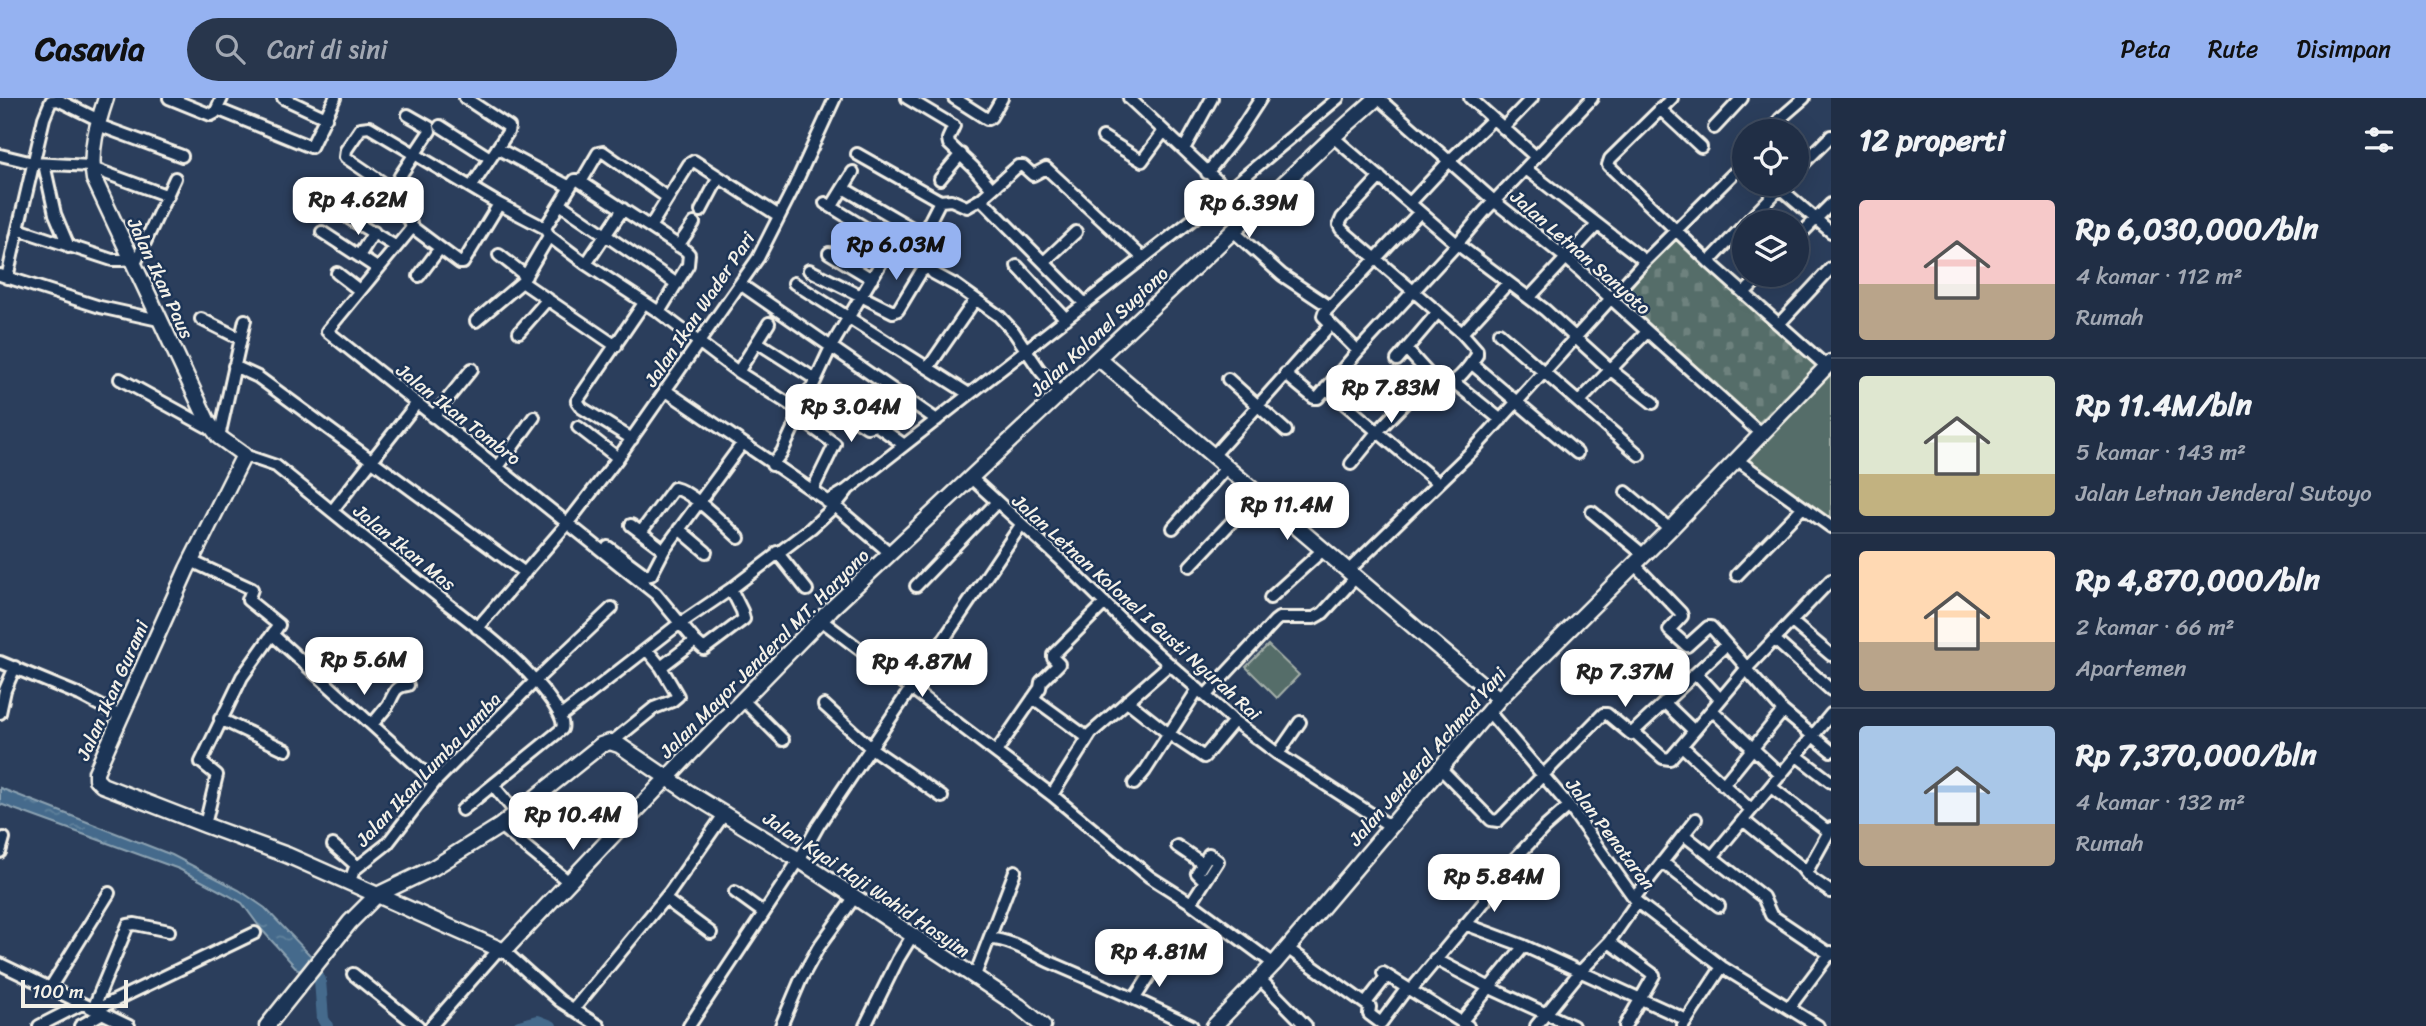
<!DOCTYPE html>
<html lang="id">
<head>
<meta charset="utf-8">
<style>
  :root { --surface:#202e45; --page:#28364c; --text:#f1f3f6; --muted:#a2a8b3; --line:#3d4a5e; --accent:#95b2f1 }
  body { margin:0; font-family:Sriracha,sans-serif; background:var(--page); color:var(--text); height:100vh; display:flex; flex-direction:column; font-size:26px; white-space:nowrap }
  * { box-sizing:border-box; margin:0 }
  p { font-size:23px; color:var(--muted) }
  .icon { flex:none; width:38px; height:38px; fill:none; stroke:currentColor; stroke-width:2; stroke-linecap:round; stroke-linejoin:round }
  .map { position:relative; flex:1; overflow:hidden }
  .details { display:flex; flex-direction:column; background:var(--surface); width:595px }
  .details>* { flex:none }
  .controls { position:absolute; left:1732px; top:21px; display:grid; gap:14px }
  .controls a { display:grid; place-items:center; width:77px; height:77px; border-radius:50%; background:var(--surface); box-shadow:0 7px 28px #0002,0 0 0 2px var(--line); font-size:35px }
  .scale { position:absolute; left:21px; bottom:18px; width:107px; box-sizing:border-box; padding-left:7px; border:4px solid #f4f1e8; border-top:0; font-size:19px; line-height:24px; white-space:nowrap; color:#f4f1e8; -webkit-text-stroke:5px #1d3557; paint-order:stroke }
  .price { position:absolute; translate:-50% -60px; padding:0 16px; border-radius:14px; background:#fff; color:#222; font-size:23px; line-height:46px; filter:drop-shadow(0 2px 4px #0008) }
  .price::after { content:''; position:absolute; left:50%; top:42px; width:21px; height:16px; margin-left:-10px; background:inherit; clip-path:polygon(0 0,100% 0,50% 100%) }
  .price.selected { background:var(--accent); color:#111 }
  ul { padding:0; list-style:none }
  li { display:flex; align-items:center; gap:21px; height:175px; padding:0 28px }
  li+li { border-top:2px solid var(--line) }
  li span { display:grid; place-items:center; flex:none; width:196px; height:140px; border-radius:7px; color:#555 }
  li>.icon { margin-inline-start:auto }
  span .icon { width:84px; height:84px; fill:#fffc; stroke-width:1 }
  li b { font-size:30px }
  h2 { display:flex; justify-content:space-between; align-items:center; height:84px; padding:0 28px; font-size:30px }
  header { display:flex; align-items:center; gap:42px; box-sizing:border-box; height:98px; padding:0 35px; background:var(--accent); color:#111 }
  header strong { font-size:33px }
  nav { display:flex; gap:38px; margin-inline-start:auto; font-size:24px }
  .search { width:490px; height:63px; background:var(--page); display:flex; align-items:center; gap:18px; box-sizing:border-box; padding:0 24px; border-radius:38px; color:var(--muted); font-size:26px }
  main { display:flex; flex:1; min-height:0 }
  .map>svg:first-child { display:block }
</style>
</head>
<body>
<header>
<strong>Casavia</strong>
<div class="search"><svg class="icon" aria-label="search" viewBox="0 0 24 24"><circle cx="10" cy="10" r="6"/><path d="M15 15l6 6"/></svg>Cari di sini</div>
<nav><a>Peta</a><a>Rute</a><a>Disimpan</a></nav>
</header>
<main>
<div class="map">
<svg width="1831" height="928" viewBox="0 0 1831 928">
  <defs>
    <pattern id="cemetery-stones" width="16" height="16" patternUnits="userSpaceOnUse" patternTransform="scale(1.75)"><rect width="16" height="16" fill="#556d69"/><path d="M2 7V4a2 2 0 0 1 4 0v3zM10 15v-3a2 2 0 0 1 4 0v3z" fill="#6e827e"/></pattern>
    <pattern id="water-ripples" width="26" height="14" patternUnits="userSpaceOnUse" patternTransform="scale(1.75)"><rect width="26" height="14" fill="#456b8c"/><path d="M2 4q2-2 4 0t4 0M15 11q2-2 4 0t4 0" fill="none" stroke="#60819c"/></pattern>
  </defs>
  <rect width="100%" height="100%" fill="#2b3e5c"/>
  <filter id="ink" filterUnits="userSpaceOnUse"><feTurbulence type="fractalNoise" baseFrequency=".0143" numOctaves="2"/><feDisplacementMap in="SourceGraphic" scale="14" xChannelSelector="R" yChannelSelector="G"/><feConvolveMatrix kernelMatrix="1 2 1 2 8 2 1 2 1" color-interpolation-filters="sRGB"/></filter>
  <g filter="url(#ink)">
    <!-- cemetery -->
    <path fill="url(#cemetery-stones)" stroke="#a4afa8" stroke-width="2" d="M1676 130 1819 269 1753 330 1610 199Z"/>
    <!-- park -->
    <path fill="#556d69" stroke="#a4afa8" stroke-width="2" d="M1831 258V428L1736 361Z
      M1268 547 1299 577 1277 600 1246 569Z"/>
    <!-- water -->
    <path fill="url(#water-ripples)" stroke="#8ba1b1" stroke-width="2" d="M0 690 172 757 239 792 265 810 311 858 299 873 262 832 242 805 228 797 179 771 0 706Z"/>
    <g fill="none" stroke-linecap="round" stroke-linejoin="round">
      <!-- river -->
      <path stroke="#456b8c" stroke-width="12" d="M304 866 320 882 323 921 327 928
        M519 928 538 923 551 928"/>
      <!-- minor casing -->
      <g stroke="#f4f1e8" stroke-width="16">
        <path id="minor" d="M169 0 211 17 215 15 222 0
          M283 0 326 20
          M465 0 509 29 508 34 472 88
          M907 0 954 28 948 41 949 46 973 69 992 91
          M954 0 987 21 991 19 1002 0
          M1129 0 1227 92 1248 119
          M1378 0 1494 103 1566 160 1761 336
          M1470 0 1536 59
          M1672 0 1610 61 1608 67 1709 164 1826 268
          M217 11 311 49 335 0
          M1660 11 1701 49
          M408 17 429 29 430 33 400 78 384 107C394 115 414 116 411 131L327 233 656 496 695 543 661 569
          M99 22 58 2 51 3 44 20 18 131 112 162H123L130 159
          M98 27 182 58
          M440 28 490 60
          M1503 30 1532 0
          M1714 30 1742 0
          M1770 33 1781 20 1804 0
          M1103 39 1142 63 1164 33
          M1333 39 1457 146 1545 212 1611 272 1653 305
          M497 50 570 89
          M1184 51 1212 0
          M857 56 940 103 951 102 967 109 981 101 1018 68H1023L1033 77 1046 70 1142 159
          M0 57 33 65 91 68
          M44 66 55 116 69 149
          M92 70 168 98
          M1526 71 1645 163
          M1797 72 1831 38
          M1207 75 1235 40 1261 0
          M1380 79 1342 120 1339 127 1341 131 1462 235 1508 185
          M940 81 961 56
          M581 84 598 55 603 54 668 100
          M1775 86 1831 134
          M843 90 922 136
          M392 91 345 59 346 52 361 30 369 29 499 106 545 130 549 138 586 166 659 214 738 274 800 313
          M981 101 1085 206
          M940 103 918 146 923 162 933 175 957 188 999 218 1014 234 1039 271 1060 296
          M825 105 893 147
          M1410 105 1450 62 1493 21
          M560 106 677 186
          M832 108 853 74
          M701 113 719 79
          M350 121 395 148
          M1747 124 1784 86
          M412 129 440 150
          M650 129 689 66 694 63 779 118
          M545 130 572 86 575 82H578L685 152 689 156 688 167 659 214
          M1233 133 1282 177 1330 209
          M322 134 377 170
          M1797 140 1831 106
          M678 148 694 125
          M829 155 872 181
          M499 157 526 178
          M359 158 374 134
          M1044 164 1076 134
          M1709 164 1745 126
          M586 166 623 111
          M134 168 175 80
          M1017 168 1066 221
          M809 172 893 214 898 212 921 174 928 169
          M337 175 359 192
          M0 177 100 209 159 222
          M419 178 440 150 460 165H463L499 106
          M7 180 18 131
          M522 184 616 248
          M794 185 969 296
          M740 186 937 322
          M1744 195 1762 177
          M1529 200 1597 127
          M201 221 241 241
          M476 223 522 184 549 138
          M1779 226 1831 170
          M519 234 548 201
          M1499 235 1639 357
          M757 244 815 281
          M1406 251C1439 286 1444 305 1477 257V252L1462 235
          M1358 253 1323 218 1324 215 1420 114
          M1397 262 1438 214
          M1471 265 1577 355
          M234 268 258 279 525 475
          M928 270 975 202
          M738 274 769 225
          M1285 276 1314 300H1318L1358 253 1457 146 1484 114 1592 0
          M120 281 213 332
          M1228 281 1286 333
          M1455 285 1501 322
          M1326 290 1438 385
          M665 292 835 408 890 455
          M809 292 867 329 876 327 903 346
          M1579 304 1647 234
          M433 319 472 271
          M798 319 835 346 812 393
          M578 329 618 360
          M219 339 245 222
          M632 341 582 310 577 303 644 205
          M244 357 276 368C327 409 378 451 430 492 457 514 487 535 512 559 525 571 568 615 562 631L462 712
          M1213 358 1330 227
          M1736 361 1831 429
          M1351 366 1377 334 1431 278
          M772 367 782 354 831 249 904 126
          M498 369 534 319
          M970 379 1059 460 1141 541 1234 623 1278 656 1390 728
          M1626 394 1670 431
          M827 404 847 392 1202 114 1338 0
          M332 413 417 305
          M1592 414 1644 457
          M631 427 664 452
          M1173 430 1226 370
          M679 431 706 454
          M641 434 674 390C693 394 723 426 739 440
          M608 449 647 478 651 477 664 452 742 346
          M777 454 807 492
          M191 463 252 491 248 502 279 527 242 579 201 664 217 677 205 727
          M1634 466 1681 515 1682 518 1669 532 1687 548 1708 529H1711L1747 570
          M1190 468 1257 397
          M1348 473 1473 352 1645 163 1745 64
          M1737 477 1802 410
          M916 488 996 405
          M1270 500 1324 451
          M821 522 1052 697 1150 779 1191 805 1274 866
          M1792 524 1831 557
          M477 530 567 426 618 360 758 160 793 91 835 0
          M273 537 435 684
          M1775 542 1831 592
          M695 543 704 551 744 521 742 513 731 491
          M937 551 973 574
          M0 564 80 597 120 618
          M1746 571 1783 613 1831 653
          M1697 576 1720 601
          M1206 597 1275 523 1279 520H1314L1323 515 1355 480
          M1033 600 1088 640
          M743 602 783 642
          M1127 603 1169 636 1204 659 1234 623
          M824 607 871 650 942 699
          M1712 612 1781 677
          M1488 613 1569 708 1637 804 1722 869 1818 928
          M0 615 5 592 15 569
          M561 618 675 529 731 491 811 430 835 408 847 393
          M220 621 286 652
          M372 627C377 620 383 614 388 607 394 597 394 588 408 587
          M1694 633 1746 571 1831 482
          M1634 634 1663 660 1670 661 1694 633 1664 604
          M612 644 654 610 672 603 678 598 661 569 647 552
          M1682 648 1751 712
          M996 654 1040 590 1041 584 1059 566 1053 560V557L1105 505
          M1278 656 1300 624
          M1797 658 1831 684
          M1440 670 1491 722 1498 723 1603 616H1607L1631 636 1726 547
          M1134 686 1145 673 1198 591
          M493 687 516 715
          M1723 687 1783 613
          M1771 689 1829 734
          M1052 697 1091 635 1170 566
          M1743 722 1801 769 1809 779 1831 794
          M500 728 569 784
          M1684 737 1763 799 1771 817 1831 857
          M333 747 358 769
          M1177 748 1202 765
          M0 754 4 740
          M1713 758 1831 616
          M1662 764 1719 808
          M1806 775 1831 730
          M350 783 354 772 387 746 435 684 538 580 612 510
          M735 794 764 815
          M1635 799 1696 721
          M665 801 711 835
          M1191 805 1218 763 1209 756 1197 775 1205 783
          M1465 826 1524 848 1687 922
          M991 841C1010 841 1034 857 1052 865 1099 885 1145 905 1192 928
          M1609 844 1654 877 1625 928
          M1287 850 1370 909 1369 916 1381 925 1407 890
          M504 853 560 903 599 928
          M1435 861 1490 890 1573 928
          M0 866 129 928
          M1383 875 1468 928
          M353 876 418 928
          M974 880 1015 773
          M1260 881 1306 928
          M50 890 109 795
          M1411 892 1485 803V792L1544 730 1569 708
          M1135 900 1157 866
          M1366 905 1387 878
          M1789 910 1831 854
          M93 911 128 827 135 826 169 833
          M95 912 255 835
          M573 912 670 794 725 715
          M1461 924 1524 848
          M39 928 82 906
          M80 928 103 915
          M431 928 499 851
          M689 928 799 762 818 728 1021 427
          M781 928 801 881 818 850 854 800
          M865 928 898 861 912 838
          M1536 928 1579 875 1609 844 1637 804
          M1683 928 1722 869"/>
      </g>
      <!-- major casing -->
      <g stroke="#f4f1e8" stroke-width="19">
        <path id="major" d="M106 0C97 27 89 53 94 81L208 324 219 339 244 357 187 471 96 674V681L102 687 205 727 287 757 504 853 684 662 831 511 1333 39 1377 0
          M1098 260 1499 601
          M267 928 350 824 377 797 433 770 500 728 601 647 610 644 619 647 688 694 799 762 1019 908 1043 928
          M1214 928 1274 866 1499 601 1670 431 1831 264"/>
      </g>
      <!-- minor -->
      <use href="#minor" stroke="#1d3557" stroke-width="10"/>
      <!-- major -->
      <use href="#major" stroke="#1d3557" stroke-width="14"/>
    </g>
  </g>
  <g text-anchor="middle" stroke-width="5" stroke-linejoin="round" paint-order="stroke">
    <!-- street labels -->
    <g font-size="19" fill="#f4f1e8" stroke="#1d3557">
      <text transform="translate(1581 154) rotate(41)" y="7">Jalan Letnan Sanyoto</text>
      <text transform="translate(161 180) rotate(65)" y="7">Jalan Ikan Paus</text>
      <text transform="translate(699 211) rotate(-56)" y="7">Jalan Ikan Wader Pari</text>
      <text transform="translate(1099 233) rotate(-43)" y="7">Jalan Kolonel Sugiono</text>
      <text transform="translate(459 316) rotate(38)" y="7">Jalan Ikan Tombro</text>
      <text transform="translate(405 449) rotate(39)" y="7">Jalan Ikan Mas</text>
      <text transform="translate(1137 509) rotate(42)" y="7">Jalan Letnan Kolonel I Gusti Ngurah Rai</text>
      <text transform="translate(764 555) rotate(-45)" y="7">Jalan Mayor Jenderal MT. Haryono</text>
      <text transform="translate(112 592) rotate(-66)" y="7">Jalan Ikan Gurami</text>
      <text transform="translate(1427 658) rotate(-49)" y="7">Jalan Jenderal Achmad Yani</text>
      <text transform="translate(428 671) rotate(-47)" y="7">Jalan Ikan Lumba Lumba</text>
      <text transform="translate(1611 736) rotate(53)" y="7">Jalan Penataran</text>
      <text transform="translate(867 786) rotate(34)" y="7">Jalan Kyai Haji Wahid Hasyim</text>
    </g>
  </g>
</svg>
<div class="controls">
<a><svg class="icon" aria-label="locate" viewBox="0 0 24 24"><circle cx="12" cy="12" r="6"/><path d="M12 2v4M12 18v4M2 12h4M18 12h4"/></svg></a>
<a><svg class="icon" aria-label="layers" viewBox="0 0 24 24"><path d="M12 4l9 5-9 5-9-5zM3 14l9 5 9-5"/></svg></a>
</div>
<div class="scale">100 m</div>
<b class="price" style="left:358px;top:139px">Rp 4.62M</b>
<b class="price" style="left:1249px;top:142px">Rp 6.39M</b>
<b class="price selected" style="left:896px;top:184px">Rp 6.03M</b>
<b class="price" style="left:1391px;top:327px">Rp 7.83M</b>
<b class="price" style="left:851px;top:346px">Rp 3.04M</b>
<b class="price" style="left:1287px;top:444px">Rp 11.4M</b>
<b class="price" style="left:364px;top:599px">Rp 5.6M</b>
<b class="price" style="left:922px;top:601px">Rp 4.87M</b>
<b class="price" style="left:1625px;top:611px">Rp 7.37M</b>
<b class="price" style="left:573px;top:754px">Rp 10.4M</b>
<b class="price" style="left:1494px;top:816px">Rp 5.84M</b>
<b class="price" style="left:1159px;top:891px">Rp 4.81M</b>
</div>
<section class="details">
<h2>12 properti<svg class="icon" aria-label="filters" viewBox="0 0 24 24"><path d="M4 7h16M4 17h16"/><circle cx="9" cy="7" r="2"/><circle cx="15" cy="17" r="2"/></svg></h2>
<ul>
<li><span style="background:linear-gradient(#f6c9c9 60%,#b9a48a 0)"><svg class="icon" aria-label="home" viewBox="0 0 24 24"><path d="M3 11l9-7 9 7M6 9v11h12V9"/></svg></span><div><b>Rp 6,030,000/bln</b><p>4 kamar · 112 m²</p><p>Rumah</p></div></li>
<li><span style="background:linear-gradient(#dfe7d0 70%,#c2b280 0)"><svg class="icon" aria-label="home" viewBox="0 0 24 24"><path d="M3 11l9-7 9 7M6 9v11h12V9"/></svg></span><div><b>Rp 11.4M/bln</b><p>5 kamar · 143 m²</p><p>Jalan Letnan Jenderal Sutoyo</p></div></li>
<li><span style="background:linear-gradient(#ffd9b3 65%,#b9a48a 0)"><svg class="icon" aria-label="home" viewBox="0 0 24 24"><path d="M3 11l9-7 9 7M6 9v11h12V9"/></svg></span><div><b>Rp 4,870,000/bln</b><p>2 kamar · 66 m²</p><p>Apartemen</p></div></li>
<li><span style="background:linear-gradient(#a9c7e8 70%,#b9a48a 0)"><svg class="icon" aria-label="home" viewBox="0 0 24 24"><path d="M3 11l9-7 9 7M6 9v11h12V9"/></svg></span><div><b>Rp 7,370,000/bln</b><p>4 kamar · 132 m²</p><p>Rumah</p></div></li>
</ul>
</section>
</main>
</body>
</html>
